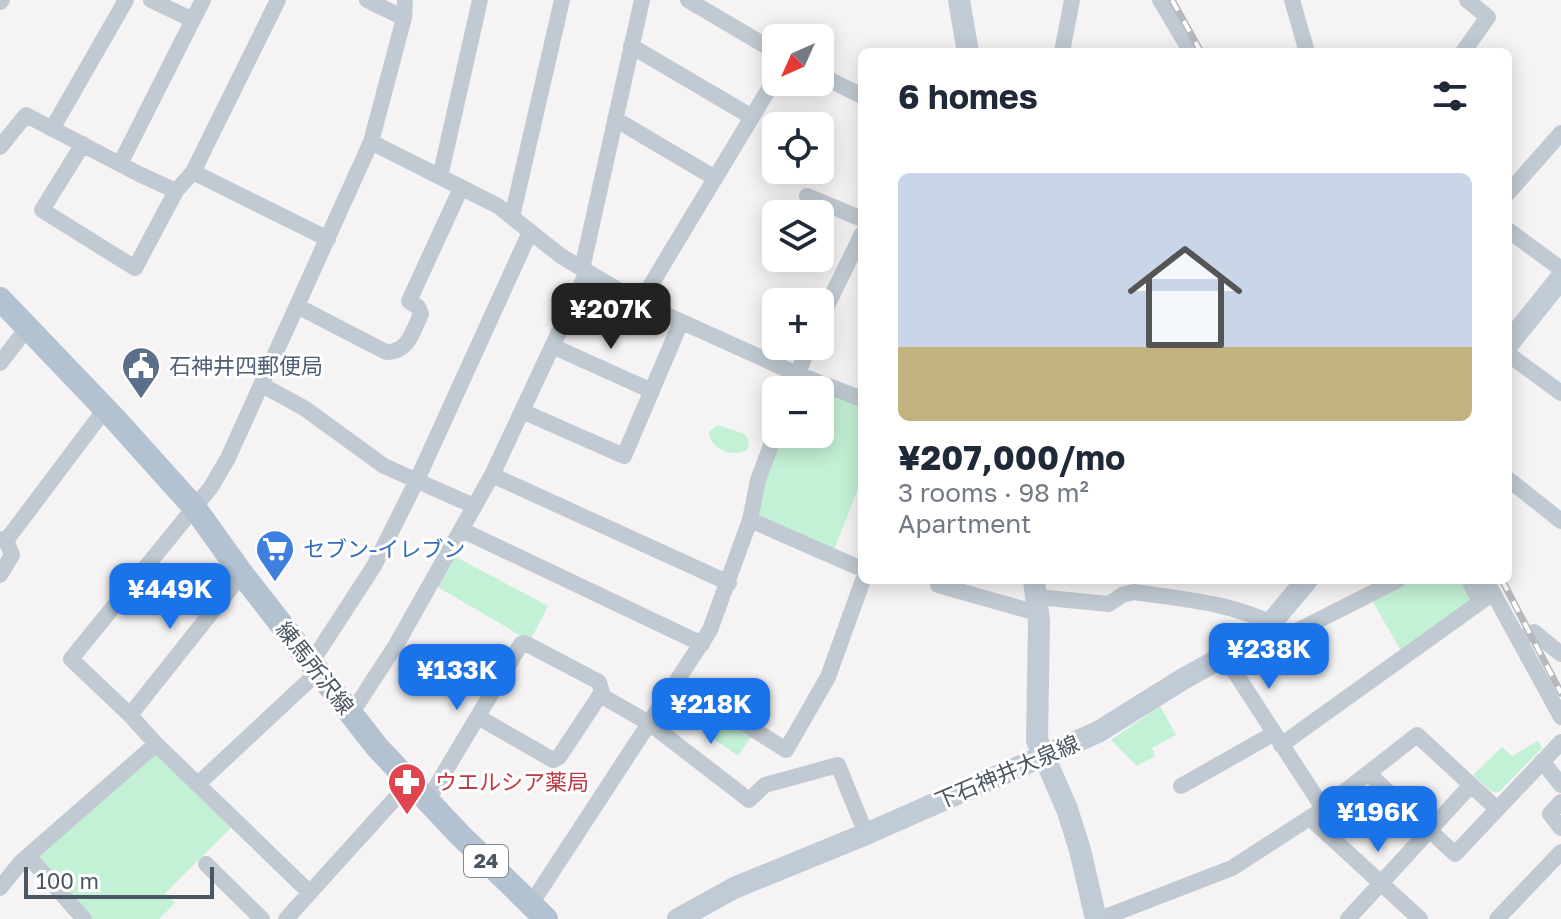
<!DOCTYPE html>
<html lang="en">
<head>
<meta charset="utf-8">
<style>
  :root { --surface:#fff; --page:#f2f2f3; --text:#1f2937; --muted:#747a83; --line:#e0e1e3; --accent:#1a73e8 }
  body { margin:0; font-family:"Golos Text","Noto Sans JP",sans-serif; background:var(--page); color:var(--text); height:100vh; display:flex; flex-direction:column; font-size:30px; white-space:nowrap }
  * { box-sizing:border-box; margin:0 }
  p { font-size:26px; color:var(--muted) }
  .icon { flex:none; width:44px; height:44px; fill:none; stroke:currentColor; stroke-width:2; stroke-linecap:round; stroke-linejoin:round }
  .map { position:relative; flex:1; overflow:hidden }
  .drawer { position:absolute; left:858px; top:48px; width:654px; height:536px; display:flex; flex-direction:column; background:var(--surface); border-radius:12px; box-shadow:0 4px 20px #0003 }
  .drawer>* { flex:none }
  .needle { width:52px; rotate:225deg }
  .controls { position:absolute; left:762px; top:24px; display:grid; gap:16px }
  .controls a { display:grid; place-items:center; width:72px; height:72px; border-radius:12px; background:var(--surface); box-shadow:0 4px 20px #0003; font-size:40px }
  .scale { position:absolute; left:24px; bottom:20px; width:190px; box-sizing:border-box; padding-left:8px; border:4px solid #4a5661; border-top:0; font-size:22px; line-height:28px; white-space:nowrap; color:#4a5661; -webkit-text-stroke:6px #fff; paint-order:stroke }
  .price { position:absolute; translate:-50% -68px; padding:0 18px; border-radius:16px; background:var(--accent); color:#fff; font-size:26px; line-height:52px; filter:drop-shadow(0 2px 4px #0008) }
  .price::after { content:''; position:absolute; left:50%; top:48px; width:24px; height:18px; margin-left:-12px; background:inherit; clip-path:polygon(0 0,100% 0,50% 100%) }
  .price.active { background:#222; color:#fff }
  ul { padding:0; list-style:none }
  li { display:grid; align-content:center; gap:16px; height:424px; padding:0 40px }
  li+li { border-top:2px solid var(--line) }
  li span { display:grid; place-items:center; height:248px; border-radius:12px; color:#555 }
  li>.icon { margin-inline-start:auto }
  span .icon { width:144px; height:144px; fill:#fffc; stroke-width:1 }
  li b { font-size:34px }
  h2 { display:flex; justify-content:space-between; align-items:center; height:96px; padding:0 40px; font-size:34px }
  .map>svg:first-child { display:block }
</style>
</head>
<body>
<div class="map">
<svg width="1561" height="919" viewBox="0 0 1561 919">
  <rect width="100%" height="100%" fill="#f5f3f3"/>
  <!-- green -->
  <path fill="#c3f1d5" d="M820 390 862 406V478L833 553 756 520 757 500 779 434H820Z
    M718 425 745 434 749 443 747 450C733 458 710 449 709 432Z
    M454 556 548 606 530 641 436 586Z
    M1409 580H1464L1473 598 1401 651 1371 599Z
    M682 692 752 735 738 756 670 708Z
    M1160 706 1176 735 1152 748 1155 756 1137 766 1111 740Z
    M1538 741 1542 748 1499 792H1492L1473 775 1502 747 1512 756Z
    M155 750 234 825 165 893 175 903 159 919H89L34 855Z"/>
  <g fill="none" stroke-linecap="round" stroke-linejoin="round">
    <!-- street -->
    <path stroke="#c1cad2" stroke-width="16" d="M151 0 193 20
      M367 0 404 18
      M688 0 776 52
      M1160 0 1191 52
      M1292 0 1307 52
      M0 2 2 0
      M631 46 752 117
      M1062 52 1072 0
      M1463 52 1488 17 1467 0
      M820 75 862 96
      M615 119 715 178
      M52 129 126 0
      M371 142 498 206 561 256 640 303 797 374 862 399
      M83 144 42 210 135 268 176 191 193 172 278 0
      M0 147 26 115 139 174 176 191
      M120 164 203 0
      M193 172 328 239
      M440 177 480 0
      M1508 193 1561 133
      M807 196 862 219
      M512 217 562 0
      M1508 230 1561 269
      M582 269 642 0
      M640 303 776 77
      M297 306 386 352C408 353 413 331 421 314L418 307 409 301 461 188
      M820 320 862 234
      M552 346 652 391
      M1508 354 1561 393
      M0 363 28 327
      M262 385 304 408 384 466 474 506
      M791 390 809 346
      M522 411 624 456 681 322
      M492 475 729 583
      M1508 479 1561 521
      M750 520 862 569
      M462 530 702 644
      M0 540 8 538 106 408
      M0 575 12 555 6 540
      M1469 580 1480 602
      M1486 580 1561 717
      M938 585 1030 611H1039
      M1037 597 1109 604 1122 595 1134 592C1180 599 1228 602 1271 623
      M1262 633 1283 638 1398 580
      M1519 639 1534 632 1561 654
      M1225 657 1323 808
      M311 663 374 566 417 480 530 232
      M677 681 786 750 828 677 863 580
      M600 695 649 723 749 800 765 785 838 765 866 834
      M351 714 396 645 492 475 587 272
      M130 715 242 574
      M1281 745 1493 593
      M1542 761 1561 785
      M1369 774 1455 854 1561 742
      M198 784 318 672
      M1181 786 1273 734
      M428 800 521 644 525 643 599 682 602 692 559 757 553 760 478 717
      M1561 802 1550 814 1561 828
      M1310 818 1420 919
      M28 856 84 919
      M206 864 262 919
      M0 888 21 862 156 744
      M309 892 156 744 130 715 71 659 211 487 228 458 371 142 404 18 405 0
      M531 904 710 630 750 520 758 480 776 432
      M286 919 410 782
      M1100 919 1232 868 1317 813 1417 735 1496 808
      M1348 919 1471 785
      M1497 919 1561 852"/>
    <!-- secondary -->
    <path stroke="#c1cbd6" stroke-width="22" d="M959 0 968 52
      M1508 344 1561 278
      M1034 580 1039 621 1037 740 1067 809 1080 850 1096 919
      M678 919 734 888 866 834 1098 732 1183 679 1248 643 1271 623 1307 580"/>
    <!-- primary -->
    <path stroke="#b3c2d1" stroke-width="24" d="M0 299 114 418 194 507 242 574 377 747 460 835 546 919"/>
    <!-- rail casing -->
    <g stroke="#b5b8bd" stroke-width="7">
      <path id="rail" d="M1172 0 1201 52
        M1502 580 1561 693"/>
    </g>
    <!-- rail -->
    <use href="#rail" stroke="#fff" stroke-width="4" stroke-dasharray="12" stroke-linecap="butt"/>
  </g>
  <!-- icons -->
  <defs>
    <g id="civic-pin" transform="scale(2)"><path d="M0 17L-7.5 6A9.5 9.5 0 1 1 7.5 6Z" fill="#5c6f8a" stroke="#fff"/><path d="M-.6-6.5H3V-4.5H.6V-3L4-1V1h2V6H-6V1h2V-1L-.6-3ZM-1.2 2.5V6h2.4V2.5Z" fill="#fff"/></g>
    <g id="supermarket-pin" transform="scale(2)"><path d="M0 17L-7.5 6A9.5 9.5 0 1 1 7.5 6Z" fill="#3f7fe0" stroke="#fff"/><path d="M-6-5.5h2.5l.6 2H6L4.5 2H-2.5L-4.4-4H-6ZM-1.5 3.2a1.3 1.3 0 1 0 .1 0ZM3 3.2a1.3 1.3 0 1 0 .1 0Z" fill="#fff"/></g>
    <g id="pharmacy-pin" transform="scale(2)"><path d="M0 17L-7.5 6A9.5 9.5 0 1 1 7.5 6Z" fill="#e0444e" stroke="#fff"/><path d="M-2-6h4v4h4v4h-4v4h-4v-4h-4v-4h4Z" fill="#fff"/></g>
  </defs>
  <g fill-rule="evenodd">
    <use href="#civic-pin" x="141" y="366"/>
    <use href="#supermarket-pin" x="275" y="549"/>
    <use href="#pharmacy-pin" x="407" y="782"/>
  </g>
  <g text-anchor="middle" stroke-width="6" stroke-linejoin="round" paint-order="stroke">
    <!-- shield labels -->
    <rect fill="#fff" stroke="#808990" stroke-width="2" x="464" y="845" width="44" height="32" rx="6"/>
    <g font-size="20" font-weight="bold" fill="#4a5661">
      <text x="486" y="868">24</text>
    </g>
    <!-- service labels -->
    <g font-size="22" fill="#4e5e75" stroke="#fff" text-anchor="start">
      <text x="169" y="374">石神井四郵便局</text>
    </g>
    <!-- shop labels -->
    <g font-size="22" fill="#366cbe" stroke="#fff" text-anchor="start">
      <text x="303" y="557">セブン-イレブン</text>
    </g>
    <!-- street labels -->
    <g font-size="22" fill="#4a5661" stroke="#fff">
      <text transform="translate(315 668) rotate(52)" y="8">練馬所沢線</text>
      <text transform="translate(1007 772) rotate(-23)" y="8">下石神井大泉線</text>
    </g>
    <!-- health labels -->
    <g font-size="22" fill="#be3a42" stroke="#fff" text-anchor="start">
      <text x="435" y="790">ウエルシア薬局</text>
    </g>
  </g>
</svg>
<div class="controls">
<a><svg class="needle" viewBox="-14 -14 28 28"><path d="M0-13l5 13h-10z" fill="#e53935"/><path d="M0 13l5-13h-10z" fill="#747a83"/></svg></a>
<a><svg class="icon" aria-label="locate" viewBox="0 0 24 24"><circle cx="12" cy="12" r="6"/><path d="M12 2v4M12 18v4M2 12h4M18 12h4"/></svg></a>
<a><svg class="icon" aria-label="layers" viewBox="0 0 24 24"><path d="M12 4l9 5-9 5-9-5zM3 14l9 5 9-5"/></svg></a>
<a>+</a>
<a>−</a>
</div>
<div class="scale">100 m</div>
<b class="price active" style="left:611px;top:351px">¥207K</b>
<b class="price" style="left:170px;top:631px">¥449K</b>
<b class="price" style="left:1269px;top:691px">¥238K</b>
<b class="price" style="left:457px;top:712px">¥133K</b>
<b class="price" style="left:711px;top:746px">¥218K</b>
<b class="price" style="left:1378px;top:854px">¥196K</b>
<section class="drawer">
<h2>6 homes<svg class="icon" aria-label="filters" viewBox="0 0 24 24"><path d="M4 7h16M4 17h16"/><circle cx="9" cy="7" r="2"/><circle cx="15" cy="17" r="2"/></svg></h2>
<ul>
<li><span style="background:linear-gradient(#c9d6e8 70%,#c2b280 0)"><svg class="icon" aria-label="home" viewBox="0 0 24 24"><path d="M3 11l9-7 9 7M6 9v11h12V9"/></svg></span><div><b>¥207,000/mo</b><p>3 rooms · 98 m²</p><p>Apartment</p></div></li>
</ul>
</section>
</div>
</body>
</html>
